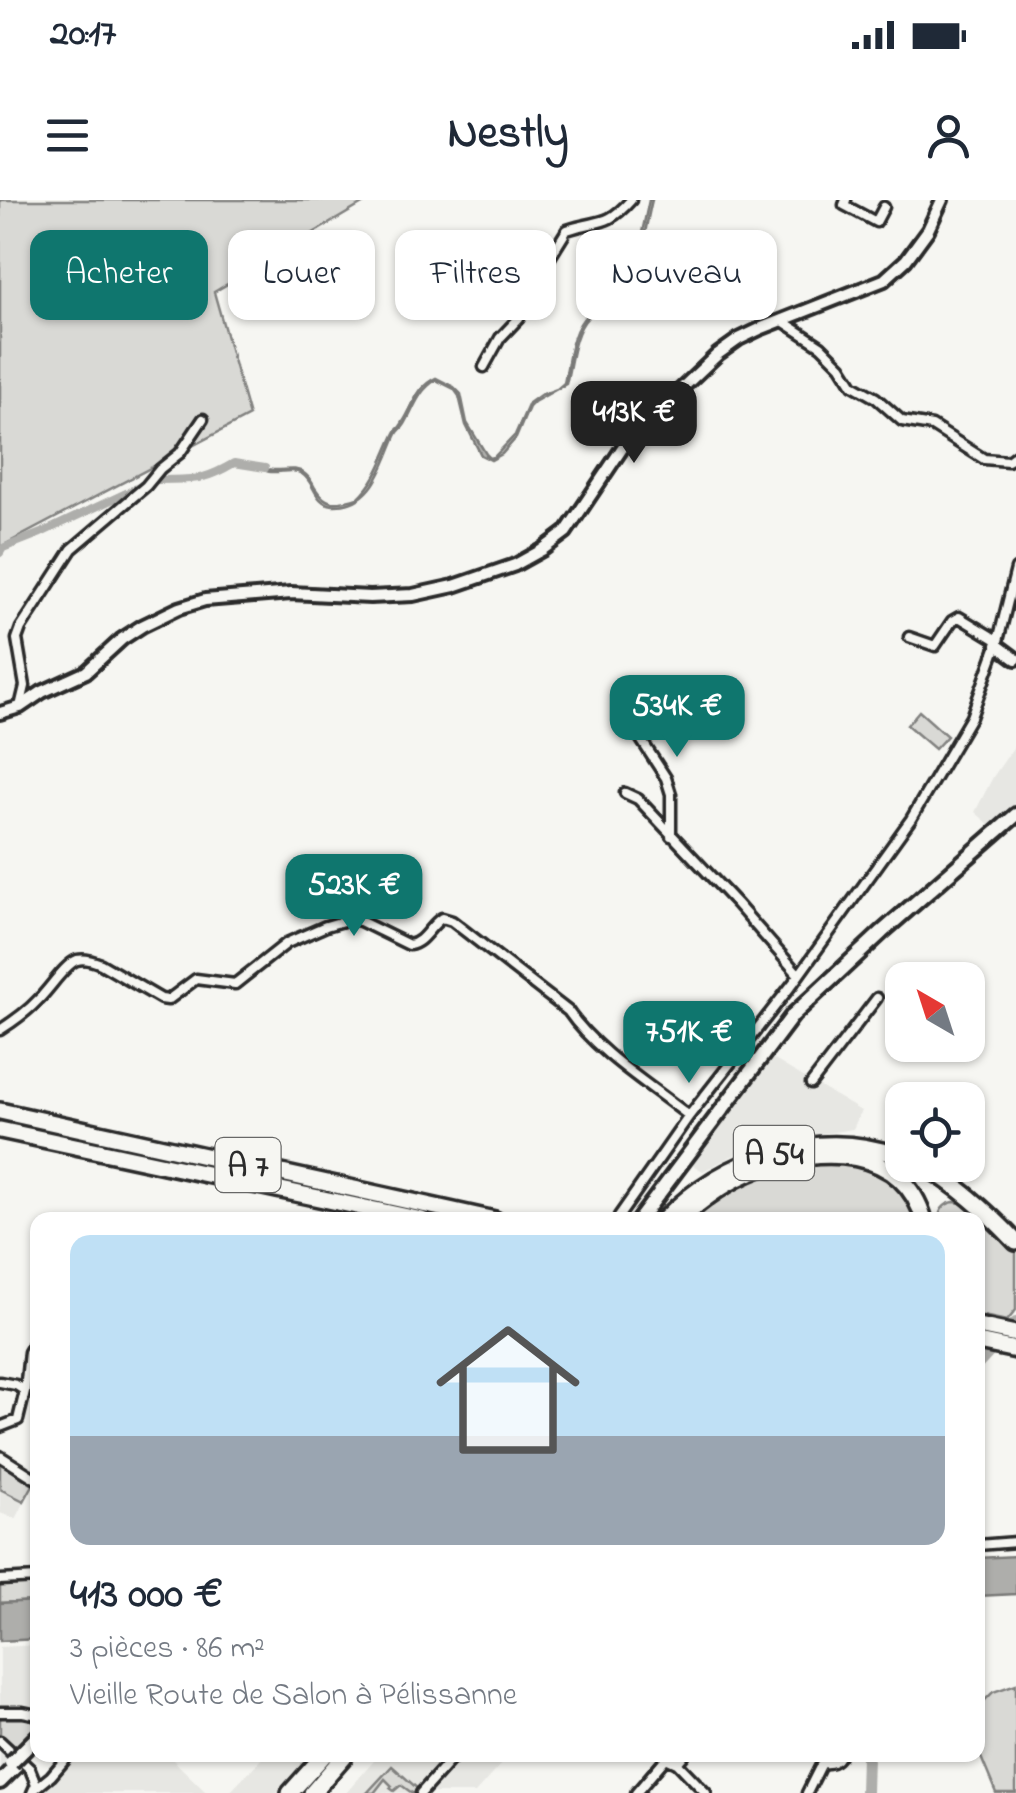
<!DOCTYPE html>
<html lang="fr">
<head>
<meta charset="utf-8">
<style>
  :root { --surface:#fff; --page:#f6f6f7; --text:#1f2937; --muted:#747a83; --accent:#0f766e }
  body { margin:0; font-family:"Indie Flower",sans-serif; background:var(--page); color:var(--text); height:100vh; display:flex; flex-direction:column; font-size:38px; white-space:nowrap }
  * { box-sizing:border-box; margin:0 }
  p { font-size:32px; color:var(--muted) }
  .icon { flex:none; width:55px; height:55px; fill:none; stroke:currentColor; stroke-width:2; stroke-linecap:round; stroke-linejoin:round }
  .map { position:relative; flex:1; overflow:hidden }
  .drawer { position:absolute; left:30px; top:1012px; width:955px; height:550px; display:flex; flex-direction:column; background:var(--surface); border-radius:20px; box-shadow:0 2px 8px #0004 }
  .drawer>* { flex:none }
  .banner { position:absolute; left:30px; top:30px; width:958px; height:90px; display:flex; gap:20px }
  .needle { width:65px; rotate:321deg }
  .fabs { position:absolute; left:885px; top:762px; display:grid; gap:20px }
  .fabs a { display:grid; place-items:center; width:100px; height:100px; border-radius:20px; background:var(--surface); box-shadow:0 2px 8px #0004; font-size:50px }
  .price { position:absolute; translate:-50% -85px; padding:0 22px; border-radius:20px; background:var(--accent); color:#fff; font-size:32px; line-height:65px; filter:drop-shadow(0 2px 5px #0008) }
  .price::after { content:''; position:absolute; left:50%; top:60px; width:30px; height:22px; margin-left:-15px; background:inherit; clip-path:polygon(0 0,100% 0,50% 100%) }
  .price.selected { background:#222; color:#fff }
  ul { padding:0; list-style:none }
  li { display:grid; align-content:center; gap:20px; height:530px; padding:0 40px }
  li span { display:grid; place-items:center; height:310px; border-radius:20px; color:#555 }
  li>.icon { margin-inline-start:auto }
  span .icon { width:180px; height:180px; fill:#fffc; stroke-width:1 }
  li b { font-size:42px }
  .tag { padding:0 35px; border-radius:20px; background:var(--surface); box-shadow:0 2px 8px #0004; font-size:35px; line-height:90px }
  .tag.selected { background:var(--accent); color:#fff }
  .status { display:flex; justify-content:space-between; align-items:center; height:70px; padding:0 50px; background:var(--surface); direction:ltr }
  .status svg { height:28px; fill:currentColor }
  header { display:flex; justify-content:space-between; align-items:center; height:130px; padding:0 40px; background:var(--surface); font-size:45px; font-weight:800 }
  .map>svg:first-child { display:block }
</style>
</head>
<body>
<div class="status"><b>20:17</b><svg viewBox="0 0 49 12"><path d="M0 12V9h3v3zM5 12V6h3v6zM10 12V3h3v9zM15 12V0h3v12zM26 1h20v11H26zM47 4h2v5h-2z"/></svg></div>
<header><svg class="icon" aria-label="menu" viewBox="0 0 24 24"><path d="M4 6h16M4 12h16M4 18h16"/></svg>Nestly<svg class="icon" aria-label="person" viewBox="0 0 24 24"><circle cx="12" cy="8" r="4"/><path d="M4 21q1-7 8-7t8 7"/></svg></header>
<div class="map">
<svg width="1016" height="1593" viewBox="0 0 1016 1593">
  <rect width="100%" height="100%" fill="#f6f6f2"/>
  <filter id="ink" filterUnits="userSpaceOnUse"><feTurbulence type="fractalNoise" baseFrequency=".01" numOctaves="2"/><feDisplacementMap in="SourceGraphic" scale="20" xChannelSelector="R" yChannelSelector="G"/><feConvolveMatrix kernelMatrix="1 2 1 2 8 2 1 2 1" color-interpolation-filters="sRGB"/></filter>
  <g filter="url(#ink)">
    <!-- built -->
    <path fill="#e7e7e3" d="M1015 545 1016 606 990 625 975 612 993 577Z
      M766 855 861 911 853 929 769 942 732 956 703 971 689 963Z
      M0 1261 34 1284 16 1319 0 1313Z
      M38 1445 37 1531 0 1570V1447Z
      M76 1555H168L207 1593H39Z
      M265 1555 314 1557 280 1593H229Z
      M379 1555H509L475 1593H346Z"/>
    <!-- green -->
    <path fill="#d9d9d5" stroke="#828280" stroke-width="2.5" d="M0 0H369L214 92 249 216 0 347Z
      M919 511 947 536 935 549 907 525Z
      M847 962C888 974 900 980 916 1020H687C720 994 757 969 799 963 815 961 832 962 847 962Z
      M954 1002 969 1004 1016 1052V1110L1007 1121 978 1115V1020H938C940 1010 943 1004 954 1002Z
      M0 1263 33 1285 24 1301 0 1289Z
      M37 1382V1401L0 1403V1383Z
      M1016 1484V1593H996L978 1550V1507L993 1492Z
      M5 1515H20L37 1519V1530L18 1549 0 1535V1519Z
      M392 1566 419 1590 417 1593H412L401 1585 394 1591 390 1588 392 1586 385 1579 374 1593H367Z"/>
    <!-- water -->
    <path fill="#aeaeab" stroke="#7a7a78" stroke-width="2.5" d="M649 0H652C646 23 638 83 623 99 614 109 597 108 588 117 573 132 571 165 566 184L534 202 529 207 516 238 502 254 491 260 481 255 466 225 459 196 454 189 436 180C418 191 415 207 405 224 400 232 400 227 396 236 383 265 374 307 333 305 314 304 315 282 302 274 291 268 282 273 271 272 264 271 256 266 249 265 258 264 264 269 273 270 285 271 295 266 305 274 309 277 313 284 315 288 328 308 338 303 358 298 377 280 383 258 394 235 400 223 396 234 403 222 414 205 416 187 436 178L454 187 461 194 467 223 486 254 490 258 494 257 515 235 529 203 540 195 557 189 564 183C569 162 570 130 588 114 598 105 613 103 623 94L637 56Z
      M1016 1356V1394L978 1396V1358Z
      M37 1401V1439L0 1441V1403Z"/>
    <g fill="none" stroke-linecap="round" stroke-linejoin="round">
      <!-- canal -->
      <path stroke="#aeaeab" stroke-width="8" d="M158 280C194 279 202 282 234 263L265 268
        M0 353 3 348 41 333 143 285"/>
      <!-- river -->
      <path stroke="#aeaeab" stroke-width="12" d="M978 1164 1016 1123
        M866 1593 867 1555"/>
      <!-- minor casing -->
      <g stroke="#2b2b2b" stroke-width="15">
        <path id="minor" d="M846 0 844 5 876 22 884 7
          M781 120 821 146 841 166 853 185 876 198 902 221 932 226 984 259 1008 261 1016 255
          M484 167 500 138 519 118 536 80 567 30C599 19 606 28 631 0
          M909 437 935 446 952 421 959 417 997 440
          M626 487 620 507 666 578 671 594V636
          M20 507 25 486 17 439 21 428 72 349 146 286 160 269 180 253 203 219
          M625 593 638 599 736 703 799 775
          M0 830C14 821 27 812 38 800 49 790 65 764 77 760 85 758 94 761 101 764L161 799 168 800 196 779 235 784 287 743 326 726 350 719 360 721 409 745C424 743 429 726 442 718L452 721 568 811C596 852 650 885 689 916
          M811 884 877 798
          M619 1016 689 916 794 782 911 619 971 517 997 445 1016 369
          M0 1182 16 1185 25 1191
          M0 1227 18 1220 25 1191 29 1152 38 1137
          M0 1256 38 1280
          M978 1345 1016 1342
          M0 1380 38 1378
          M0 1512H23L38 1515
          M0 1541 30 1569 36 1584 32 1593
          M677 1563 706 1593
          M35 1589 51 1576 69 1555
          M421 1593 455 1555
          M636 1593 666 1558 677 1563 684 1555
          M807 1593 822 1563C829 1564 836 1562 840 1555"/>
      </g>
      <!-- tertiary casing -->
      <g stroke="#2b2b2b" stroke-width="18">
        <path id="tertiary" d="M997 445 1016 459
          M0 513 20 507 42 492 86 472 122 439 142 426 179 408 205 400 291 393 370 397 413 395 454 386 515 365 542 350 566 332 623 247 641 227 718 154 739 139 762 128 884 80 906 60 928 30 942 0"/>
      </g>
      <!-- primary casing -->
      <g stroke="#2b2b2b" stroke-width="20">
        <path id="primary" d="M639 1020 793 815 882 732 1016 615
          M23 1551 38 1536
          M0 1582 15 1567"/>
      </g>
      <!-- motorway casing -->
      <g stroke="#2b2b2b" stroke-width="22">
        <path id="motorway" d="M0 911 495 1020
          M0 930 422 1020
          M923 965C959 986 988 1012 1016 1042
          M664 1020C725 957 818 926 902 957
          M680 1020C702 999 729 980 758 969 819 946 903 945 924 1020
          M978 1126 1016 1134
          M978 1142 1016 1150
          M290 1593 324 1555
          M312 1593 345 1555"/>
      </g>
      <!-- minor -->
      <use href="#minor" stroke="#f6f6f2" stroke-width="8"/>
      <!-- tertiary -->
      <use href="#tertiary" stroke="#f6f6f2" stroke-width="10"/>
      <!-- primary -->
      <use href="#primary" stroke="#f6f6f2" stroke-width="12"/>
      <!-- motorway -->
      <use href="#motorway" stroke="#f6f6f2" stroke-width="15"/>
      <!-- primary-bridge casing -->
      <g stroke="#2b2b2b" stroke-width="20" stroke-linecap="butt">
        <path id="primary-bridge" d="M11 1563 23 1551"/>
      </g>
      <!-- primary-bridge -->
      <use href="#primary-bridge" stroke="#f6f6f2" stroke-width="12"/>
    </g>
  </g>
  <g text-anchor="middle" stroke-width="10" stroke-linejoin="round" paint-order="stroke">
    <!-- shield labels -->
    <g fill="#f6f6f2" stroke="#686867" stroke-width="2.5">
      <rect x="734" y="926" width="80" height="54" rx="8"/>
      <rect x="215.5" y="938" width="65" height="54" rx="8"/>
    </g>
    <g font-size="32" font-weight="bold" fill="#2b2b2b">
      <text x="774" y="964">A 54</text>
      <text x="248" y="976">A 7</text>
    </g>
  </g>
</svg>
<div class="fabs">
<a><svg class="needle" viewBox="-14 -14 28 28"><path d="M0-13l5 13h-10z" fill="#e53935"/><path d="M0 13l5-13h-10z" fill="#747a83"/></svg></a>
<a><svg class="icon" aria-label="locate" viewBox="0 0 24 24"><circle cx="12" cy="12" r="6"/><path d="M12 2v4M12 18v4M2 12h4M18 12h4"/></svg></a>
</div>
<b class="price selected" style="left:634px;top:266px">413K €</b>
<b class="price" style="left:677px;top:560px">534K €</b>
<b class="price" style="left:354px;top:739px">523K €</b>
<b class="price" style="left:689px;top:886px">751K €</b>
<div class="banner">
<a class="tag selected">Acheter</a>
<a class="tag">Louer</a>
<a class="tag">Filtres</a>
<a class="tag">Nouveau</a>
</div>
<section class="drawer">
<ul>
<li><span style="background:linear-gradient(#bfe0f5 65%,#9aa5b1 0)"><svg class="icon" aria-label="home" viewBox="0 0 24 24"><path d="M3 11l9-7 9 7M6 9v11h12V9"/></svg></span><div><b>413 000 €</b><p>3 pièces · 86 m²</p><p>Vieille Route de Salon à Pélissanne</p></div></li>
</ul>
</section>
</div>
</body>
</html>
